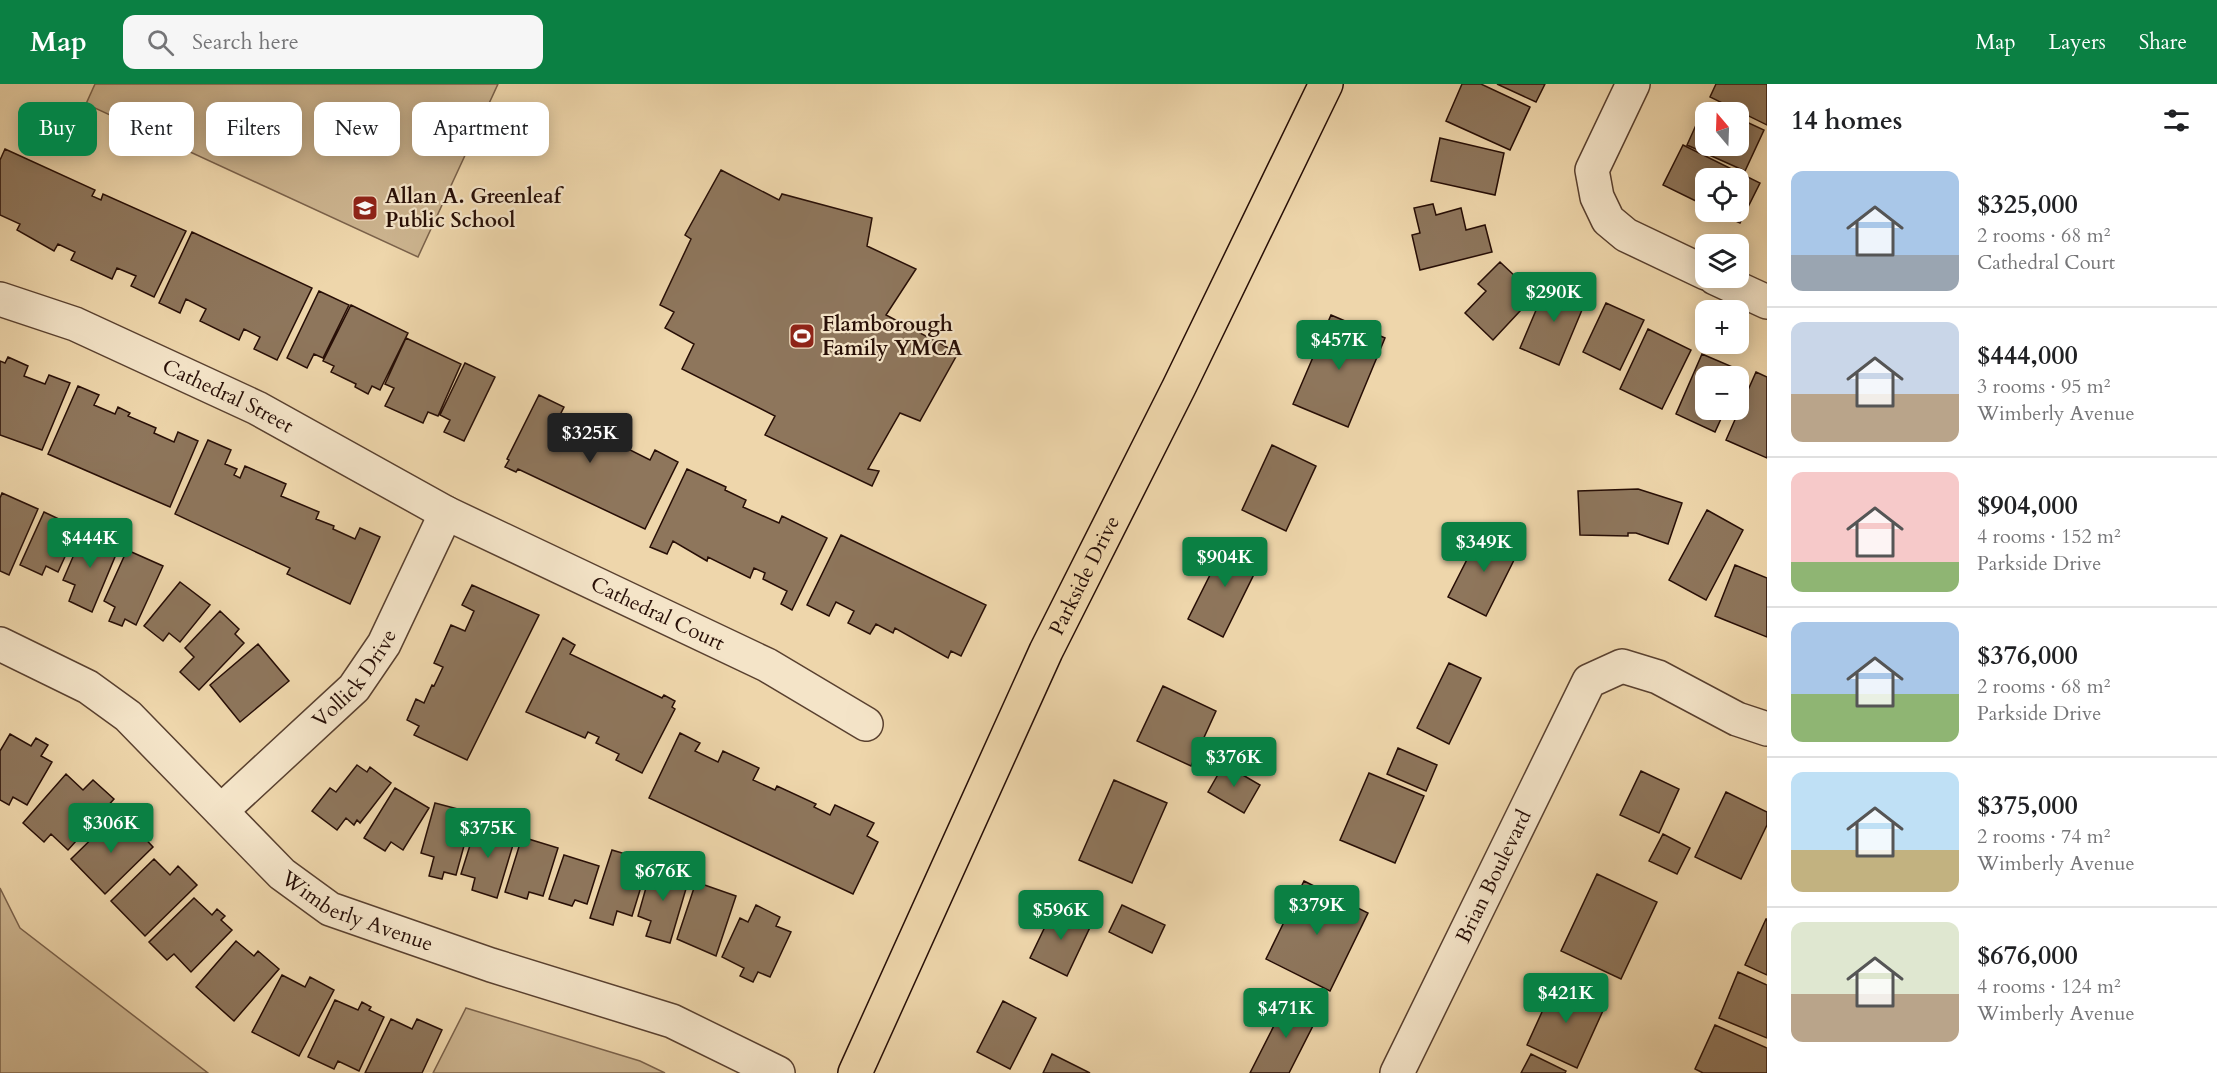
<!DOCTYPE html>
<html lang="en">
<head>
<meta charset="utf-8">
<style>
  :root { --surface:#fff; --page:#f6f6f6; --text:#202124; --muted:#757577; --line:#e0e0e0; --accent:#0b8043 }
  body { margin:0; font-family:Cardo,serif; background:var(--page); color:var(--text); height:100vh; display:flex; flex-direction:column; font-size:22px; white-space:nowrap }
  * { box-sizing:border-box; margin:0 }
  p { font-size:20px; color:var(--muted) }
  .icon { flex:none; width:33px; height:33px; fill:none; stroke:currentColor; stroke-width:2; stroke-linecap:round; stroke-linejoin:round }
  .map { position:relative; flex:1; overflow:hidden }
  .drawer { display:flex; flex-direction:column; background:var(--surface); width:450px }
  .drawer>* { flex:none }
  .guide { position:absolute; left:18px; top:18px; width:570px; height:54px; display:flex; gap:12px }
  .needle { width:39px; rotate:341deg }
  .controls { position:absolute; left:1695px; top:18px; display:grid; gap:12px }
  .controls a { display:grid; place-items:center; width:54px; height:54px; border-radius:12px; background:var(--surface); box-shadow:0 3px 15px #0003; font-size:30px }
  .price { position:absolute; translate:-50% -51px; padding:0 14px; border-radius:6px; background:var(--accent); color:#fff; font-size:20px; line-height:39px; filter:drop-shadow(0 2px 3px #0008) }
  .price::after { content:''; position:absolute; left:50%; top:36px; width:18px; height:14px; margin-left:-9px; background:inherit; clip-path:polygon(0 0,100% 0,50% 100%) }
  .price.current { background:#222; color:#fff }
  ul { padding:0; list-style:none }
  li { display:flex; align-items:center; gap:18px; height:150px; padding:0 24px }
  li+li { border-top:2px solid var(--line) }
  li span { display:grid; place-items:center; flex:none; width:168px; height:120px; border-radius:12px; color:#555 }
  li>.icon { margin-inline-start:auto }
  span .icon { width:72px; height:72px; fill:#fffc; stroke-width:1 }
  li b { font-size:26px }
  h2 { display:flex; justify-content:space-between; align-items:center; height:72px; padding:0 24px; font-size:26px }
  .tag { padding:0 21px; border-radius:12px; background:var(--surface); box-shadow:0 3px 15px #0003; font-size:21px; line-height:54px }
  .tag.current { background:var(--accent); color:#fff }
  header { display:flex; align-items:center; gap:36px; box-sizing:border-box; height:84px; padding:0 30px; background:var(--accent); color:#fff }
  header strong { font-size:28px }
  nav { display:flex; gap:33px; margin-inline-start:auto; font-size:21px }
  .search { width:420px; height:54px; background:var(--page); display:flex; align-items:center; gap:15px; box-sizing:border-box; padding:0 21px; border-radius:12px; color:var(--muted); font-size:22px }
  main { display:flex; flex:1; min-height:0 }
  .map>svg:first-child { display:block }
</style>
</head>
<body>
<header>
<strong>Map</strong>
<div class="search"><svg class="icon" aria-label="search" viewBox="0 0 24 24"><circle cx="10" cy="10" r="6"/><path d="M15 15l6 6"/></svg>Search here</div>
<nav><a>Map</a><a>Layers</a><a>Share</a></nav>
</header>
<main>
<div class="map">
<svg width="1767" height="989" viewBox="0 0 1767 989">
  <rect width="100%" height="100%" fill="#eed6ab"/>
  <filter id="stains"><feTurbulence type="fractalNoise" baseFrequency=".00333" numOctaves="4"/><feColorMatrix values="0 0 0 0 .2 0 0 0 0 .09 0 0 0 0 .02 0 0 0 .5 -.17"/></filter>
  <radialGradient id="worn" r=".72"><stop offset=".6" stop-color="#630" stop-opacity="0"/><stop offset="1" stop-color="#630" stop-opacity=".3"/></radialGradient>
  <!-- green -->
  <path fill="#ccb48f" stroke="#7a614a" stroke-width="1.5" d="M95 0H498L418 173 86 20Z
    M0 804 20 844 208 989H0Z
    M466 924 640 977 665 989H433Z"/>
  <!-- building -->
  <path fill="#8e765c" stroke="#270e06" stroke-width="1.5" d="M1462 0H1481L1530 23 1510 66 1446 37Z
    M1497 0H1545L1536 18Z
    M1716 0H1767V41L1710 13Z
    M1706 19 1726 28H1706V62H1738V34L1764 46 1745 87 1687 61Z
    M1440 54 1504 69 1495 111 1431 97Z
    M1683 61 1760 99 1740 139 1716 128H1738V94H1706V122L1663 101Z
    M5 65 95 106 92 112 101 116 103 110 186 147 154 213 131 202 136 192 117 184 112 195 71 176 75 168 58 160 54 167 17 146 20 140 0 131V76Z
    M721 86 779 116 782 110 872 134 867 162 916 185 886 231 958 269 920 337 900 329 868 385 879 387 872 402 765 351 775 332 682 285 694 260 665 244 674 228 660 221 691 155 685 151Z
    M1433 120 1436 131 1461 124 1466 146 1485 141 1492 168 1420 186 1412 151 1420 149 1414 124Z
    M192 148 312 204 277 276 254 265 260 253 244 245 239 256 200 237 206 225 186 215 180 229 159 219Z
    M1500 178 1535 211 1493 256 1465 229 1486 207 1478 200Z
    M1548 198 1587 214 1559 281 1520 264Z
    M319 207 349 221 323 274 314 270 307 284 287 274Z
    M1606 219 1644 236 1620 286 1583 268Z
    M351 221 408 249 380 306 372 302 368 310 355 303 356 300 331 288 334 282 323 277Z
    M1331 231 1385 254 1348 343 1293 320Z
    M1648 245 1691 266 1662 325 1620 305Z
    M406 254 461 280 438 332 428 328 423 339 385 322 394 304 385 300Z
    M1702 270 1742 287 1738 294 1706 292V326H1725L1715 348 1676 330Z
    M8 273 28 282 24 292 45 300 49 291 70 299 42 366 0 351V277L5 279Z
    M465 279 495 293 464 357 444 348 450 336 440 331Z
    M1756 288 1767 293V374L1726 356Z
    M78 302 99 311 94 321 115 330 118 323 130 329 128 332 156 344 154 349 174 358 178 348 198 357 170 423 48 370Z
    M539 311 564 323 558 335 566 339 570 332 604 349 606 346 621 353 620 356 630 361 628 365 650 376 655 366 678 378 645 445 518 385 516 388 505 383 509 376 507 375Z
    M208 356 231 366 225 380 237 385 234 391 240 394 245 382 286 400 281 412 319 428 316 435 334 442 333 445 355 455 360 444 380 453 350 520 287 490 290 484 175 430Z
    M1272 361 1316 382 1286 447 1242 426Z
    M687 385 726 403 725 406 746 416 743 423 779 439 782 432 827 454 792 526 781 520 787 507 763 495 765 489 754 484 750 494 708 473 707 477 673 457 667 470 650 463Z
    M1638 405 1682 419 1668 460 1636 449H1628V452L1580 451 1578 407Z
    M2 409 38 425 9 491 0 487V414Z
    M1707 426 1743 446 1706 516 1669 496Z
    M44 428 78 444 58 488 46 482 42 491 20 481Z
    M85 445 110 456 107 463 117 468 92 528 69 517 75 501 63 496Z
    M1482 446 1520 464 1486 532 1448 513Z
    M841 451 986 521 961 572 951 567 948 574 895 544 893 549 876 540 870 550 848 539 854 527 836 518 829 532 807 521Z
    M1228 455 1263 472 1223 553 1188 535Z
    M127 466 163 482 136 541 125 535 122 542 109 537 115 523 104 517Z
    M1735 481 1767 494V553L1715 532Z
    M180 498 210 521 180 558 169 549 163 557 144 542Z
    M472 501 539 531 467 676 414 651 419 642 407 636 416 615 424 619 432 601 434 602 443 583 434 579 451 541 465 547 474 527 462 521Z
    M220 527 239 545 235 550 244 559 199 606 180 588 194 573 185 564Z
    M563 554 575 561 570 570 662 614 664 611 675 617 672 623 675 625 642 689 616 676 619 670 596 659 599 653 588 648 585 654 526 628Z
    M258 560 289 597 240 638 210 601Z
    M1449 579 1481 594 1449 660 1417 644Z
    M1163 602 1216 627 1191 682 1137 657Z
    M680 649 700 659 695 667 718 678 723 667 759 684 753 696 775 706 777 702 816 720 814 723 830 731 835 721 874 739 867 752 878 758 853 810 649 714Z
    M10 650 31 662 36 654 48 661 41 672 52 678 27 721 13 713 9 721 0 716V667Z
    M1398 664 1437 681 1426 707 1387 690Z
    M1224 680 1260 701 1244 729 1208 708Z
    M357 681 367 688 370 683 391 699 360 739 357 736 354 741 346 734 337 746 312 727 330 704 336 708Z
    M1641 687 1679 705 1659 749 1620 731Z
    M1369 689 1424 712 1395 779 1340 756Z
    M66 690 83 706 93 696 114 715 68 766 51 750 44 758 23 739Z
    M1114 696 1167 719 1132 799 1079 776Z
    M395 704 429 724 403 766 391 758 385 767 364 754Z
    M1726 708 1767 728V741L1741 795 1695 773Z
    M435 719 473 729 456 791 444 788 442 795 429 792 434 773 421 769Z
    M115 732 130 749 135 744 153 763 105 810 71 775Z
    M477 739 516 751 497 814 472 806 475 794 461 790Z
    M1663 750 1690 764 1677 790 1649 777Z
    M522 753 558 764 543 812 529 808 527 815 505 808Z
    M612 766 649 777 632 832 617 827 613 841 590 834Z
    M564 771 599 782 587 820 575 816 572 822 549 815Z
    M154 775 170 791 178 782 197 801 145 852 111 817Z
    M653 779 679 786 676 794 688 798 670 859 646 852 651 837 638 832Z
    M1597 790 1657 818 1621 895 1561 867Z
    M1304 797 1368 829 1330 907 1266 875Z
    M696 798 736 812 716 872 677 855Z
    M194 814 212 831 217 825 225 832 221 836 232 846 191 888 174 870 167 876 149 858Z
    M756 821 780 833 776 842 791 848 770 893 758 888 753 898 740 892 744 884 722 873 740 834 748 838Z
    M1122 821 1165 841 1152 869 1109 848Z
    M1055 822 1092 839 1067 892 1030 874Z
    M1766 835H1767V891L1745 881Z
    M236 857 254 872 258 867 279 885 234 937 196 903Z
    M1738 888 1767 901V954L1719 934Z
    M282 891 305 903 310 893 334 906 299 972 252 948Z
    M1556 897 1606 920 1577 984 1527 961Z
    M1288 914 1319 930 1289 989H1250Z
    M335 916 358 926 362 918 371 923 369 926 384 933 359 987 338 977 334 985 308 973Z
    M1003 917 1036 934 1010 985 977 968Z
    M391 935 412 945 417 935 442 946 422 989H365Z
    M1715 941 1767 964V989H1703L1695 985Z
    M1052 970 1090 989H1043Z
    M1531 970 1566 987 1565 989H1521Z"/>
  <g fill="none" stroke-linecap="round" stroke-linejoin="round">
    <!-- minor casing -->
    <g stroke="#59402f" stroke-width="36">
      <g id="minor">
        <path d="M1633 0 1592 86 1597 113 1608 136 1626 151 1706 189"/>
        <path d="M1715 194 1767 218"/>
        <path id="s1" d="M0 215 75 240 257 324 446 429 767 581 866 640"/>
        <path id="s2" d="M0 560 88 603 128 632 282 790 330 825 491 881 672 937 778 989"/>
        <path id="s3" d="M221 727 354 604 384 560 446 429"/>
        <path id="s4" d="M1397 989 1589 597 1622 582 1658 593 1737 635 1767 645"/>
      </g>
    </g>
    <!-- major casing -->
    <g stroke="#270e06" stroke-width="36">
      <g id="major">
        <path id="s5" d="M855 989 1046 567 1179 303 1326 0"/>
      </g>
    </g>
    <!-- minor -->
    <use href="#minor" stroke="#f4e4c8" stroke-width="33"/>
    <!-- major -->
    <use href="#major" stroke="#eed6ab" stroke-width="33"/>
  </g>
  <!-- icons -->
  <defs>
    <g id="school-square" transform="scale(1.35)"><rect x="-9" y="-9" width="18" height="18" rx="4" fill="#8f2418" stroke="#f4e4c8"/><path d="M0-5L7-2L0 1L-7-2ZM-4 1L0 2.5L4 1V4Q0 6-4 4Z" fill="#fff"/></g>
    <g id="stadium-square" transform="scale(1.35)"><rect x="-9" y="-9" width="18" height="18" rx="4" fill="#8f2418" stroke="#f4e4c8"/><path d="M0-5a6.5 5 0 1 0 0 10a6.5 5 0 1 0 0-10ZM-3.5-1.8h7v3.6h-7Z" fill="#fff"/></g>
  </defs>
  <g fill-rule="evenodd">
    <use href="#school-square" x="365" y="124"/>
    <use href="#stadium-square" x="802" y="252"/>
  </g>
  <g text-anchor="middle" stroke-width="4.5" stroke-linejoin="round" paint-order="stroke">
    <!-- poi labels -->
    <g font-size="21" font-weight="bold" fill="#270e06" stroke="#f4e4c8" text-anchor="start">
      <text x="385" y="119">Allan A. Greenleaf<tspan x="385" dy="24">Public School</tspan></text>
      <text x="822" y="247">Flamborough<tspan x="822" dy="24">Family YMCA</tspan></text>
    </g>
    <!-- street labels -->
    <g font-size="21" fill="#270e06" stroke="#f4e4c8">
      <text dy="7" stroke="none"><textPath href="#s1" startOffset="248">Cathedral Street</textPath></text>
      <text dy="7" stroke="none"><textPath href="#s5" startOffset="548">Parkside Drive</textPath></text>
      <text dy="7" stroke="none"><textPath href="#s1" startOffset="730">Cathedral Court</textPath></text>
      <text dy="7" stroke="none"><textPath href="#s3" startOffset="189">Vollick Drive</textPath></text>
      <text dy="7" stroke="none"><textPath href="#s4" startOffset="219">Brian Boulevard</textPath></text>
      <text dy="7" stroke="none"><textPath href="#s2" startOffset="453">Wimberly Avenue</textPath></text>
    </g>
  </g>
  <rect width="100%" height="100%" filter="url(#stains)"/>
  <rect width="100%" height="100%" fill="url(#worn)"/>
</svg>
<div class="controls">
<a><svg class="needle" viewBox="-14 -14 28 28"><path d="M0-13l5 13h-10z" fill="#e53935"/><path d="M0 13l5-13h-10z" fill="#757577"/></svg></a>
<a><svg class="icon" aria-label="locate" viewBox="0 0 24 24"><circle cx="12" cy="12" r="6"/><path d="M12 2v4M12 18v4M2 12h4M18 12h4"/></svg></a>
<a><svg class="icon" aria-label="layers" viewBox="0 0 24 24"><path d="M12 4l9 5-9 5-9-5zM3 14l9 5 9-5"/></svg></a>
<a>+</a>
<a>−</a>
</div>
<b class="price" style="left:1554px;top:239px">$290K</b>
<b class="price" style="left:1339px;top:287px">$457K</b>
<b class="price current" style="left:590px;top:380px">$325K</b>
<b class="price" style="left:90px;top:485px">$444K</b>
<b class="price" style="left:1484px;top:489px">$349K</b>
<b class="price" style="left:1225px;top:504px">$904K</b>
<b class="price" style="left:1234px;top:704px">$376K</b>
<b class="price" style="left:111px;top:770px">$306K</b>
<b class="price" style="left:488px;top:775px">$375K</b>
<b class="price" style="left:663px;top:818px">$676K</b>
<b class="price" style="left:1317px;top:852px">$379K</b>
<b class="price" style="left:1061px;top:857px">$596K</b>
<b class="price" style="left:1566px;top:940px">$421K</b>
<b class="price" style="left:1286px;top:955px">$471K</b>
<div class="guide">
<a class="tag current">Buy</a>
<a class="tag">Rent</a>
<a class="tag">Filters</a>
<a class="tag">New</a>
<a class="tag">Apartment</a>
</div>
</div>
<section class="drawer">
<h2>14 homes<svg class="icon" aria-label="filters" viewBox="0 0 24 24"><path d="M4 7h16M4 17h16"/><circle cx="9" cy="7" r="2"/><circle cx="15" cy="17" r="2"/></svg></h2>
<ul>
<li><span style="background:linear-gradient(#a9c7e8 70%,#9aa5b1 0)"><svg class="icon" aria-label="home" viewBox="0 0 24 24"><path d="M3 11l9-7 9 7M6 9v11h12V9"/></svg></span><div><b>$325,000</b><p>2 rooms · 68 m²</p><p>Cathedral Court</p></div></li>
<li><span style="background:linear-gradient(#c9d6e8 60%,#b9a48a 0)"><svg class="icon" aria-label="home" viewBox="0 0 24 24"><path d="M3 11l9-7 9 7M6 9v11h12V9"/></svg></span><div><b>$444,000</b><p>3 rooms · 95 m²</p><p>Wimberly Avenue</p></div></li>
<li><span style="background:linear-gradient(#f6c9c9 75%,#8fb573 0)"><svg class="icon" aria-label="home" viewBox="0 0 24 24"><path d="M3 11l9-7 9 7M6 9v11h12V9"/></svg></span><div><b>$904,000</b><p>4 rooms · 152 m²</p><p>Parkside Drive</p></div></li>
<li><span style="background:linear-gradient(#a9c7e8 60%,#8fb573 0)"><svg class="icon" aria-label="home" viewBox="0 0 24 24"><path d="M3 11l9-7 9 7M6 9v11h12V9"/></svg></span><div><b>$376,000</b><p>2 rooms · 68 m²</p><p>Parkside Drive</p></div></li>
<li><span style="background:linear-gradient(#bfe0f5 65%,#c2b280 0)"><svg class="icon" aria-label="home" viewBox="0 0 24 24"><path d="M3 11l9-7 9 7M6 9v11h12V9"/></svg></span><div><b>$375,000</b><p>2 rooms · 74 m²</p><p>Wimberly Avenue</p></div></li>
<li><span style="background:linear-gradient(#dfe7d0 60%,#b9a48a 0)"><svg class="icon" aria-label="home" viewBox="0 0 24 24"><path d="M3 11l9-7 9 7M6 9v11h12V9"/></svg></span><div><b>$676,000</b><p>4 rooms · 124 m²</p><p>Wimberly Avenue</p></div></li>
</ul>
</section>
</main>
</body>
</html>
